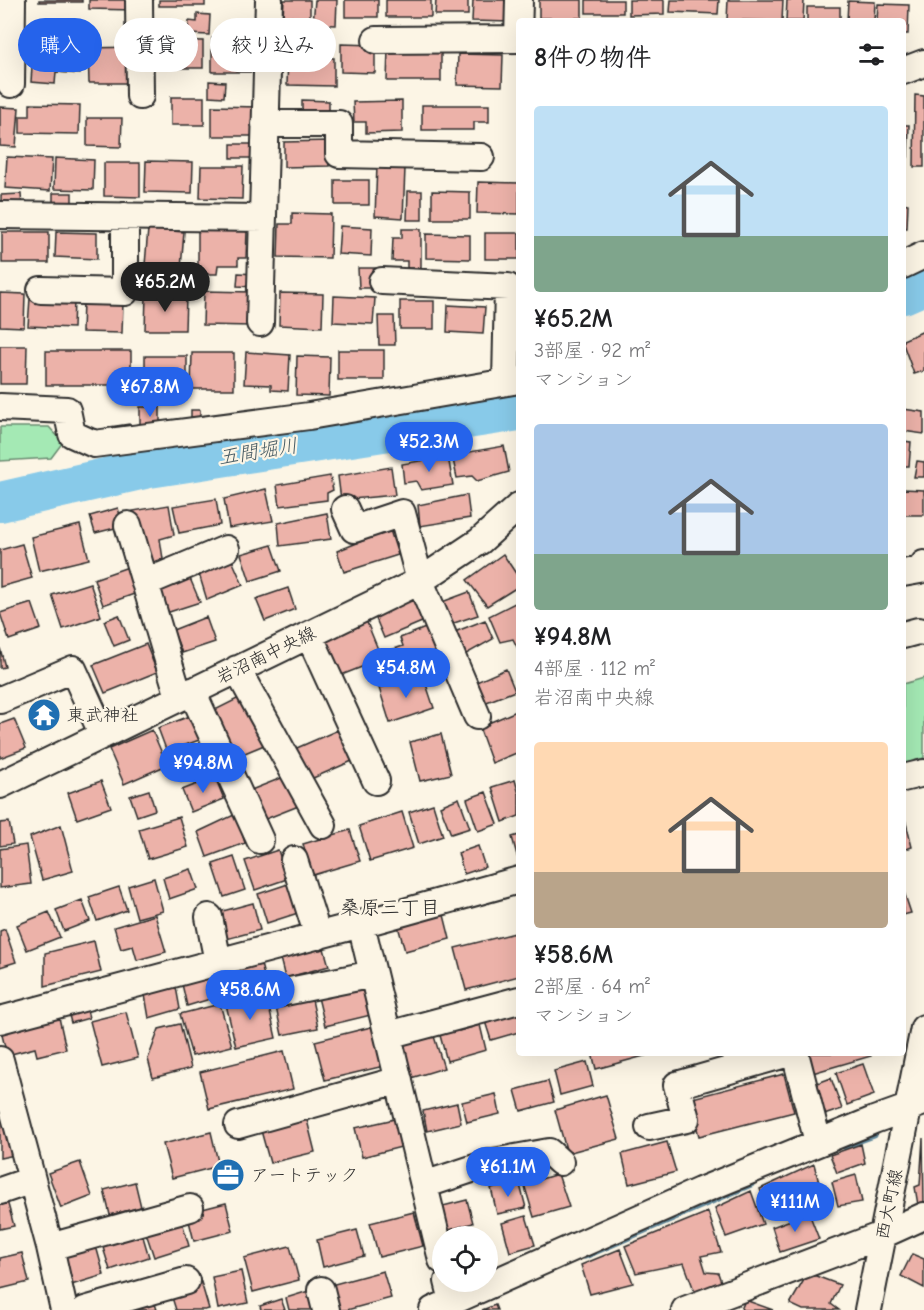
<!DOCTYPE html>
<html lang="ja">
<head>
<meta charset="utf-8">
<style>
  :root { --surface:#fff; --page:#f6f6f6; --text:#202124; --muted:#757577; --accent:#2563eb }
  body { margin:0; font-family:"Comic Neue","Klee One",sans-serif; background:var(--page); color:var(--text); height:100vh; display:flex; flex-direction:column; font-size:22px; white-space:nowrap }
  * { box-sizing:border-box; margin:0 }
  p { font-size:20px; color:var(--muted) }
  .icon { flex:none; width:33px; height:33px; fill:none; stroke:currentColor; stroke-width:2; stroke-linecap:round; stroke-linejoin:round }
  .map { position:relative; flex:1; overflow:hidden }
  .drawer { position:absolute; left:516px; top:18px; width:390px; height:1038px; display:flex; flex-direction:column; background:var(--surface); border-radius:6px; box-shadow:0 6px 24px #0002 }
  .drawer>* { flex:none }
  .banner { position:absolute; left:18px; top:18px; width:408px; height:54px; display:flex; gap:12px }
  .fabs { position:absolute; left:432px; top:1226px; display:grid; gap:12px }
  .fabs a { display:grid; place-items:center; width:66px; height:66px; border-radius:50%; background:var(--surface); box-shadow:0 6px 24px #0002; font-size:30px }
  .price { position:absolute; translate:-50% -51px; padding:0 14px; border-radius:21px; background:var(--accent); color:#fff; font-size:20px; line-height:39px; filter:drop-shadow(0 2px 3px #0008) }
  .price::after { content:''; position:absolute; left:50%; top:36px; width:18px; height:14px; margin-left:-9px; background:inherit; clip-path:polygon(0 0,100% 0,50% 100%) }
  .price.on { background:#222; color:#fff }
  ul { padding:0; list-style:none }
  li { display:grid; align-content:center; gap:12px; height:318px; padding:0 18px }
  li span { display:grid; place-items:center; height:186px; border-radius:6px; color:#555 }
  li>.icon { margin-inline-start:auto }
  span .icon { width:108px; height:108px; fill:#fffc; stroke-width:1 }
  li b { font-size:26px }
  h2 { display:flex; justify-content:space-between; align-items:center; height:72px; padding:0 18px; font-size:26px }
  .chip { padding:0 21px; border-radius:27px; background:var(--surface); box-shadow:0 6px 24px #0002; font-size:21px; line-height:54px }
  .chip.on { background:var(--accent); color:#fff }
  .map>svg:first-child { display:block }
</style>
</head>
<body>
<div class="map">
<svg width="924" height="1310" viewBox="0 0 924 1310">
  <rect width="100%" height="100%" fill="#fcf5e5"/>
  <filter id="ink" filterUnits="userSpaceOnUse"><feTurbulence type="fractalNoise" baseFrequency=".0167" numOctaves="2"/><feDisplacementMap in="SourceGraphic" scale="12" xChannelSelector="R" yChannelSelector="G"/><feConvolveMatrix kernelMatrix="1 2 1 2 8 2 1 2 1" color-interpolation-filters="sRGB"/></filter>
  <g filter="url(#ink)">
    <!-- green -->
    <path fill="#a4e9b4" stroke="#688a70" stroke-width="1.5" d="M0 427H49L63 442 51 458 0 461Z
      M924 678V758L903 764V684Z"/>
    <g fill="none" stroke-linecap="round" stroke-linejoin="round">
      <!-- stream -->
      <path stroke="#638a9d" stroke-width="7" d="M844 1146 874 1135
        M585 1256 751 1184"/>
      <!-- river -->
      <path stroke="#88cae9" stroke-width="40" d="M903 294 924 285
        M0 502 149 468 519 411"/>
    </g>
    <!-- building -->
    <path fill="#ecb2a9" stroke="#2b2b2b" stroke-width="1.5" d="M39 0H82V2H39Z
      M89 0H134V10L89 9Z
      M159 0H205V6H159Z
      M284 0H310V18L283 16Z
      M315 0H337L336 25 313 24Z
      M345 0H378V17H345Z
      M386 0H431V17H386Z
      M436 0H468V15H435Z
      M473 0H512L511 22 472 21Z
      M539 0H582V18H539Z
      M586 0H623V13H586Z
      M629 0H664V14L629 15Z
      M671 0H719L718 14 670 12Z
      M728 0H783L782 21 727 20Z
      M787 0H804L803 21H786Z
      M848 1 875 2 874 21H847Z
      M878 4 909 5 908 34H903V21H877Z
      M807 7H840V21H807Z
      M197 14 210 15 209 35 188 34 189 21 197 22Z
      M35 21 64 23 63 37 82 38 80 74 56 72 55 84 31 82Z
      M212 38 259 39V72H212Z
      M160 40 203 41V68H159Z
      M341 44 375 45V73L341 72Z
      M135 47 136 83H89L88 48Z
      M388 49H441V81H387Z
      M458 54 503 55 502 86 457 85Z
      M288 57 334 58V86L287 85Z
      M209 81 225 82 224 97 209 96Z
      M915 95 924 96V167H914Z
      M171 97H204V125H171Z
      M302 100 329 101V119H302Z
      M402 101V132L366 133V122H354L353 102Z
      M30 104 80 105 79 134 20 133V116H30Z
      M422 105H489V122H474V130H422Z
      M212 106 258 107 257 136H212Z
      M0 107 19 108 16 147 0 146Z
      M87 118H122L121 147 87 146Z
      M903 125H909L908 157H903Z
      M329 141V166L284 167V142Z
      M231 144H258V158H231Z
      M7 157 52 159 50 191 5 188Z
      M55 158 94 160 93 190 54 189Z
      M146 161 193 162 192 193 145 192Z
      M104 163H140V197L104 196Z
      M201 166H243L242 199 200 198Z
      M377 166 405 168 403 218 375 216Z
      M335 180H369V205H335Z
      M478 182 519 183V214L477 213Z
      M408 191H422V220H407Z
      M432 191 470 192V219H432Z
      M53 193H72V212H53Z
      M21 194 22 208H1V195Z
      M903 203 908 204 907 228H903Z
      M292 213 331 214 330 258 278 257 279 224H292Z
      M340 226 372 228 371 256 338 254Z
      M148 229 184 232 181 268 145 265Z
      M402 229H421V268H407V261H392L393 238H402Z
      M198 230 247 231 246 258H238V265H218L217 274H198Z
      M2 232H49V263H2Z
      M56 232 97 233V259L55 257Z
      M485 233H519V259H485Z
      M426 234 470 235V259L426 258Z
      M358 268H377L378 288H359Z
      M238 273 256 274 255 287 237 286Z
      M204 291 252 292 251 326 203 325Z
      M0 293 25 294 24 327 0 326Z
      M280 293 323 294 322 327 279 325Z
      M146 295 186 296 185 330H145Z
      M334 296 375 298 373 324 333 322Z
      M30 298 74 300 73 328 28 326Z
      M83 301 123 302 122 333 82 332Z
      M400 301H434V329H400Z
      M448 305 485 307 483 334 447 332Z
      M378 316H394L395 345H379Z
      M924 331V371L914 374 903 344V340Z
      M0 346H27L26 384H0Z
      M338 350H384V380H338Z
      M46 351H131V385H46Z
      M246 352 290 355 288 391 271 390V385L244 384Z
      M192 353H234V389H191Z
      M145 356H187V391H145Z
      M297 356 330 357 329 396 296 395Z
      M140 407H160V430H140Z
      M903 409 924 412V434L903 431Z
      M191 410H200V426H191Z
      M129 424 131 434 111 436 110 427Z
      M903 441 911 442 909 466H903Z
      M504 446 509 472 477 481 472 476 457 478 452 455Z
      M448 456 453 485 421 490 416 481 404 483 402 464Z
      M917 461 924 462V477H914Z
      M391 467 395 495 341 500 338 476Z
      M330 476 333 490 327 493V500L280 506 277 485Z
      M266 489 273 521 229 528 224 499Z
      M903 489 924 490V515H903Z
      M467 495 470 518 420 526 418 505Z
      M216 499 220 525 179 533 173 506Z
      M169 505 174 535 160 539 163 559 147 564 133 511Z
      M118 508 123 526 95 533 90 516Z
      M327 513 331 539 280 546 278 523Z
      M80 525 89 559 39 571 31 537Z
      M390 530 398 555 344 572 337 551Z
      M22 544 32 578 0 587V550Z
      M272 545 281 571 250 581 241 554Z
      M503 554 519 578V586L487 606 467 580Z
      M232 560 243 585 207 600 199 574Z
      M131 566 140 592 103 605 94 579Z
      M189 576 200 602 166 613 156 589Z
      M90 583 101 616 63 629 52 595Z
      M288 588 295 609 265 621 256 599Z
      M469 592 478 615 448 625 442 602Z
      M419 596 429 619 384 638 374 614Z
      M519 601V651L513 639 500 642 489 616Z
      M32 603 41 629 9 640 0 613Z
      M119 615 129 640 114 646 104 621Z
      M206 617 215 642 182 653 173 630Z
      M366 620 382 659 334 678 319 639Z
      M485 620 493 639 461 657 452 633Z
      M428 627 440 657 399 672 391 650 403 646 400 638Z
      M146 644 157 672 105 693 93 665Z
      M0 648 5 667 0 668Z
      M506 669 515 691 484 703 474 683Z
      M423 675 434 708 390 723 379 688Z
      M241 697 264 745 233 758 211 712Z
      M49 701 58 720 39 729 30 710Z
      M519 710V752L492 763 479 727Z
      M190 716 199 740 167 752 158 728Z
      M14 719 26 748 0 758V724Z
      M152 730 167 765 124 784 109 749Z
      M338 730 352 761 304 782 290 751Z
      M441 734 451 774 420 781 410 742Z
      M203 745 212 770 181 782 172 756Z
      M289 775 301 805 258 822 246 792Z
      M215 777 224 799 191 812 182 790Z
      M515 780 519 794V816L503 822 492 787Z
      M101 781 111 807 77 819 68 793Z
      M149 790 155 810 137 816 130 796Z
      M486 792 498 824 478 831 467 799Z
      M459 798 470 828 451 834 440 806Z
      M433 804 443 836 419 844 409 812Z
      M402 812 413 848 370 861 359 826Z
      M236 814 245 843 207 857 198 832Z
      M904 815 912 847 903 850V816Z
      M179 817 188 847 148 859 139 829Z
      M9 822 13 844 0 846V823Z
      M61 825 73 871 42 880 30 837Z
      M350 830 360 861 313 875 303 844Z
      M519 835V859H518L512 837Z
      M26 845 31 884 0 888V849Z
      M478 846 485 867 464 874 458 853Z
      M278 850 287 879 255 890 245 861Z
      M234 857 245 890 224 897 213 864Z
      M191 869 198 889 169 899 163 878Z
      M154 878 163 911 137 918 128 886Z
      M288 884 298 913 267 923 258 894Z
      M119 887 127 910 97 921 89 897Z
      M903 889 911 913 903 915Z
      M82 900 90 921 64 931 56 910Z
      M253 903 260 930 226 939 219 912Z
      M442 907 450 939 405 951 396 919Z
      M49 912 60 937 27 950 17 925Z
      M155 915 166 952 137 960 133 946 121 949 114 927Z
      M5 929 16 962 0 967V931Z
      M519 932V976L466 990 455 948Z
      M94 941 101 972 45 986V953Z
      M323 945 329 966 285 978 280 958Z
      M260 960 266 984 233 993 227 971Z
      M214 974 220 996 187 1006 182 984Z
      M367 982 375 1014 325 1026 317 993Z
      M176 987 180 1009 149 1018 145 995Z
      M251 994 254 1007 268 1003 276 1038 236 1047 225 1000Z
      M311 995 318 1028 282 1035 274 998Z
      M85 1002 89 1018 71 1023 67 1007Z
      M220 1004 232 1046 192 1056 180 1014Z
      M519 1004V1032L491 1040 483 1015Z
      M126 1012 138 1058 102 1067 90 1021Z
      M58 1013 66 1049 37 1056 35 1048 7 1055 0 1027Z
      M456 1023 459 1031 480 1025 486 1050 447 1061 438 1028Z
      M180 1024 191 1068 153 1078 148 1059 159 1029Z
      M375 1026 384 1066 325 1080 315 1041Z
      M432 1030 444 1068 411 1078 400 1040Z
      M284 1051 293 1089 209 1109 200 1072Z
      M592 1053H655L596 1069Z
      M803 1053H871V1056L809 1074Z
      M587 1062 593 1086 560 1095 554 1071Z
      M863 1064 874 1095 847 1105 836 1073Z
      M784 1074 794 1112 699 1136 689 1099Z
      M831 1078 842 1109 821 1116 810 1086Z
      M548 1081 554 1102 521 1111 515 1090Z
      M496 1094 500 1114 467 1122 462 1102Z
      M606 1095 619 1139 567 1153 555 1110Z
      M457 1103 461 1123 427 1131 423 1111Z
      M306 1116 315 1152 270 1163 260 1127Z
      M399 1118 405 1146 362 1157 355 1128Z
      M8 1121 15 1155 0 1158V1123Z
      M211 1132 219 1166 172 1178 163 1144Z
      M923 1138 924 1203 918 1205 915 1187 920 1185Z
      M667 1142 676 1172 629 1184 622 1154Z
      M861 1144 865 1163 837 1173 830 1155Z
      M80 1162 92 1196 61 1208 48 1173Z
      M814 1164 822 1194 768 1212 760 1189Z
      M558 1174 569 1207 534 1217 524 1184Z
      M856 1175 862 1202 838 1206 832 1182Z
      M519 1181 526 1208 497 1214 491 1188Z
      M135 1182 141 1207 110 1215 104 1190Z
      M751 1191 763 1224 726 1237 715 1208Z
      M6 1197 14 1226 0 1229V1199Z
      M467 1200 473 1223 442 1232 435 1208Z
      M226 1203 233 1231 194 1241 187 1213Z
      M414 1212 423 1246 379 1257 370 1223Z
      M708 1212 721 1252 701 1256 706 1272 718 1273 724 1290 697 1298 684 1263 636 1273 625 1246Z
      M809 1213 819 1239 780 1252 772 1227Z
      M526 1216 535 1245 510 1252 502 1223Z
      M181 1218 189 1246 154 1257 145 1230Z
      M141 1230 149 1257 110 1270 101 1241Z
      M357 1230 364 1256 323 1267 317 1240Z
      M96 1246 104 1275 68 1286 61 1258Z
      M290 1246 299 1280 253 1292 244 1258Z
      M620 1249 633 1283 590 1294 581 1265Z
      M22 1253 29 1282 0 1289V1258Z
      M912 1254 924 1259V1288L901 1276Z
      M241 1271 248 1303 218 1309 212 1277Z
      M383 1271 391 1298 347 1310H333L327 1286Z
      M808 1273 840 1285 831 1304 839 1310H803L790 1304Z
      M201 1282 209 1309 205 1310H176L170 1291Z
      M312 1290 318 1310H289L286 1298Z
      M153 1297 157 1310H119Z
      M281 1299 285 1310H261L260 1306Z
      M745 1300 773 1310H741Z
      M495 1305 497 1310H482Z"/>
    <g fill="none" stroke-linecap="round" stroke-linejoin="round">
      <!-- minor casing -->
      <g stroke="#2b2b2b" stroke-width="30">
        <path id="minor" d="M139 0 140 96
          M518 39 519 0
          M376 40 519 39
          M903 71 924 63
          M11 84 12 0
          M265 124H339V154L481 157
          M0 215 263 218
          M903 265 924 255
          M382 281 508 287 506 382
          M41 290 125 292V216
          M260 323 269 0
          M0 407 67 410 72 434 94 444 309 416 519 380
          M345 509 354 529 402 513 420 581 477 716
          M128 525 179 697
          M903 573 920 570 924 564
          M145 583 226 549
          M309 635 376 781
          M903 635 918 631 924 632
          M237 669 323 825
          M192 691 260 840
          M0 700 73 669 103 735
          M903 778 924 773
          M0 785 420 581 480 541 519 506
          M294 860 318 936
          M209 917 218 962
          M361 924 442 1260
          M280 993 373 974
          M0 1020 361 924 519 880
          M388 1035 519 1000
          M795 1053 818 1142
          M0 1060 50 1247 64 1310
          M238 1125 399 1080
          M649 1127 686 1119 677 1085 789 1053
          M424 1185 493 1162 549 1152 560 1162
          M0 1191 32 1180
          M50 1247 190 1208
          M321 1290 326 1310
          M453 1301 700 1191 874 1120 924 1102
          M85 1310 186 1281
          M433 1310 453 1301 448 1281
          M685 1310 882 1235 924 1216
          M868 1310 924 1028"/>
      </g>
      <!-- minor -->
      <use href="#minor" stroke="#fcf5e5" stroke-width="26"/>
    </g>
  </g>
  <!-- icons -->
  <defs>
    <g id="temple-disc" transform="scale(1.725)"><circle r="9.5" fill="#1f6fb2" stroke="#fcf5e5"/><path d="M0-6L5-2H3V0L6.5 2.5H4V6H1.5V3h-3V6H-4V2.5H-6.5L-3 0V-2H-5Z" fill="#fff"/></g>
    <g id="office-disc" transform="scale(1.725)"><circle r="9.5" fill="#1f6fb2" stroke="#fcf5e5"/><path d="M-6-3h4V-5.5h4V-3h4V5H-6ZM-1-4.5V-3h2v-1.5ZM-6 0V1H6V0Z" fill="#fff"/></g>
  </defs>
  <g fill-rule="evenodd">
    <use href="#temple-disc" x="44" y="715"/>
    <use href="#office-disc" x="228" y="1175"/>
  </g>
  <g text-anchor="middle" stroke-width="4.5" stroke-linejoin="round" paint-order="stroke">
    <!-- street labels -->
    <g font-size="18" fill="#2b2b2b" stroke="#fcf5e5">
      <text transform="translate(266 655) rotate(-26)" y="6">岩沼南中央線</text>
      <text transform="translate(889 1204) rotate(-78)" y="6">西大町線</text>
    </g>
    <!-- poi labels -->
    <g font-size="18" fill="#2b2b2b" stroke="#fcf5e5" text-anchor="start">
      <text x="67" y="721">東武神社</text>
      <text x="251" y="1181">アートテック</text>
    </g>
    <!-- water labels -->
    <g font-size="20" font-style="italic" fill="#475b64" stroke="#fcf5e5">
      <text transform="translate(258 451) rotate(-9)" y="7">五間堀川</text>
    </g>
    <!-- neighbourhood labels -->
    <g font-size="20" fill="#2b2b2b" stroke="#fcf5e5">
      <text x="390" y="914">桑原三丁目</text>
    </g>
  </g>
</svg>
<div class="fabs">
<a><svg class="icon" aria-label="locate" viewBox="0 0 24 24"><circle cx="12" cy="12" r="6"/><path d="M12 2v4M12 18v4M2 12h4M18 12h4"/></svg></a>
</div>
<b class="price on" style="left:165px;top:313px">¥65.2M</b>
<b class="price" style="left:150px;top:418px">¥67.8M</b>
<b class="price" style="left:429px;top:473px">¥52.3M</b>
<b class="price" style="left:406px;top:699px">¥54.8M</b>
<b class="price" style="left:203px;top:794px">¥94.8M</b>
<b class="price" style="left:250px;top:1021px">¥58.6M</b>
<b class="price" style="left:508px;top:1198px">¥61.1M</b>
<b class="price" style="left:795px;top:1233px">¥111M</b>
<div class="banner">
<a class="chip on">購入</a>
<a class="chip">賃貸</a>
<a class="chip">絞り込み</a>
</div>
<section class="drawer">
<h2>8件の物件<svg class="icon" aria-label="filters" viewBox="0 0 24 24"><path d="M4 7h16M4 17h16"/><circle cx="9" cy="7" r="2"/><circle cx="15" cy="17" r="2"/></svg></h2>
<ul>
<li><span style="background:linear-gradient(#bfe0f5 70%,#7fa58c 0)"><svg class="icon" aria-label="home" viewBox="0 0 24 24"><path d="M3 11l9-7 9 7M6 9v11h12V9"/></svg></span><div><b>¥65.2M</b><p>3部屋 · 92 m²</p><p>マンション</p></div></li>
<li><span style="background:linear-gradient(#a9c7e8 70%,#7fa58c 0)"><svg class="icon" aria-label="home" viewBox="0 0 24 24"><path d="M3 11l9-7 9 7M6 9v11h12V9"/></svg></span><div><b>¥94.8M</b><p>4部屋 · 112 m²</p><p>岩沼南中央線</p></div></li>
<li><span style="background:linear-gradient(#ffd9b3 70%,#b9a48a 0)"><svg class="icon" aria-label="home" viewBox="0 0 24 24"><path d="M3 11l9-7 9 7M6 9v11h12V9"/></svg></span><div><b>¥58.6M</b><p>2部屋 · 64 m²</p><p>マンション</p></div></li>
</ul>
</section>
</div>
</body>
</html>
